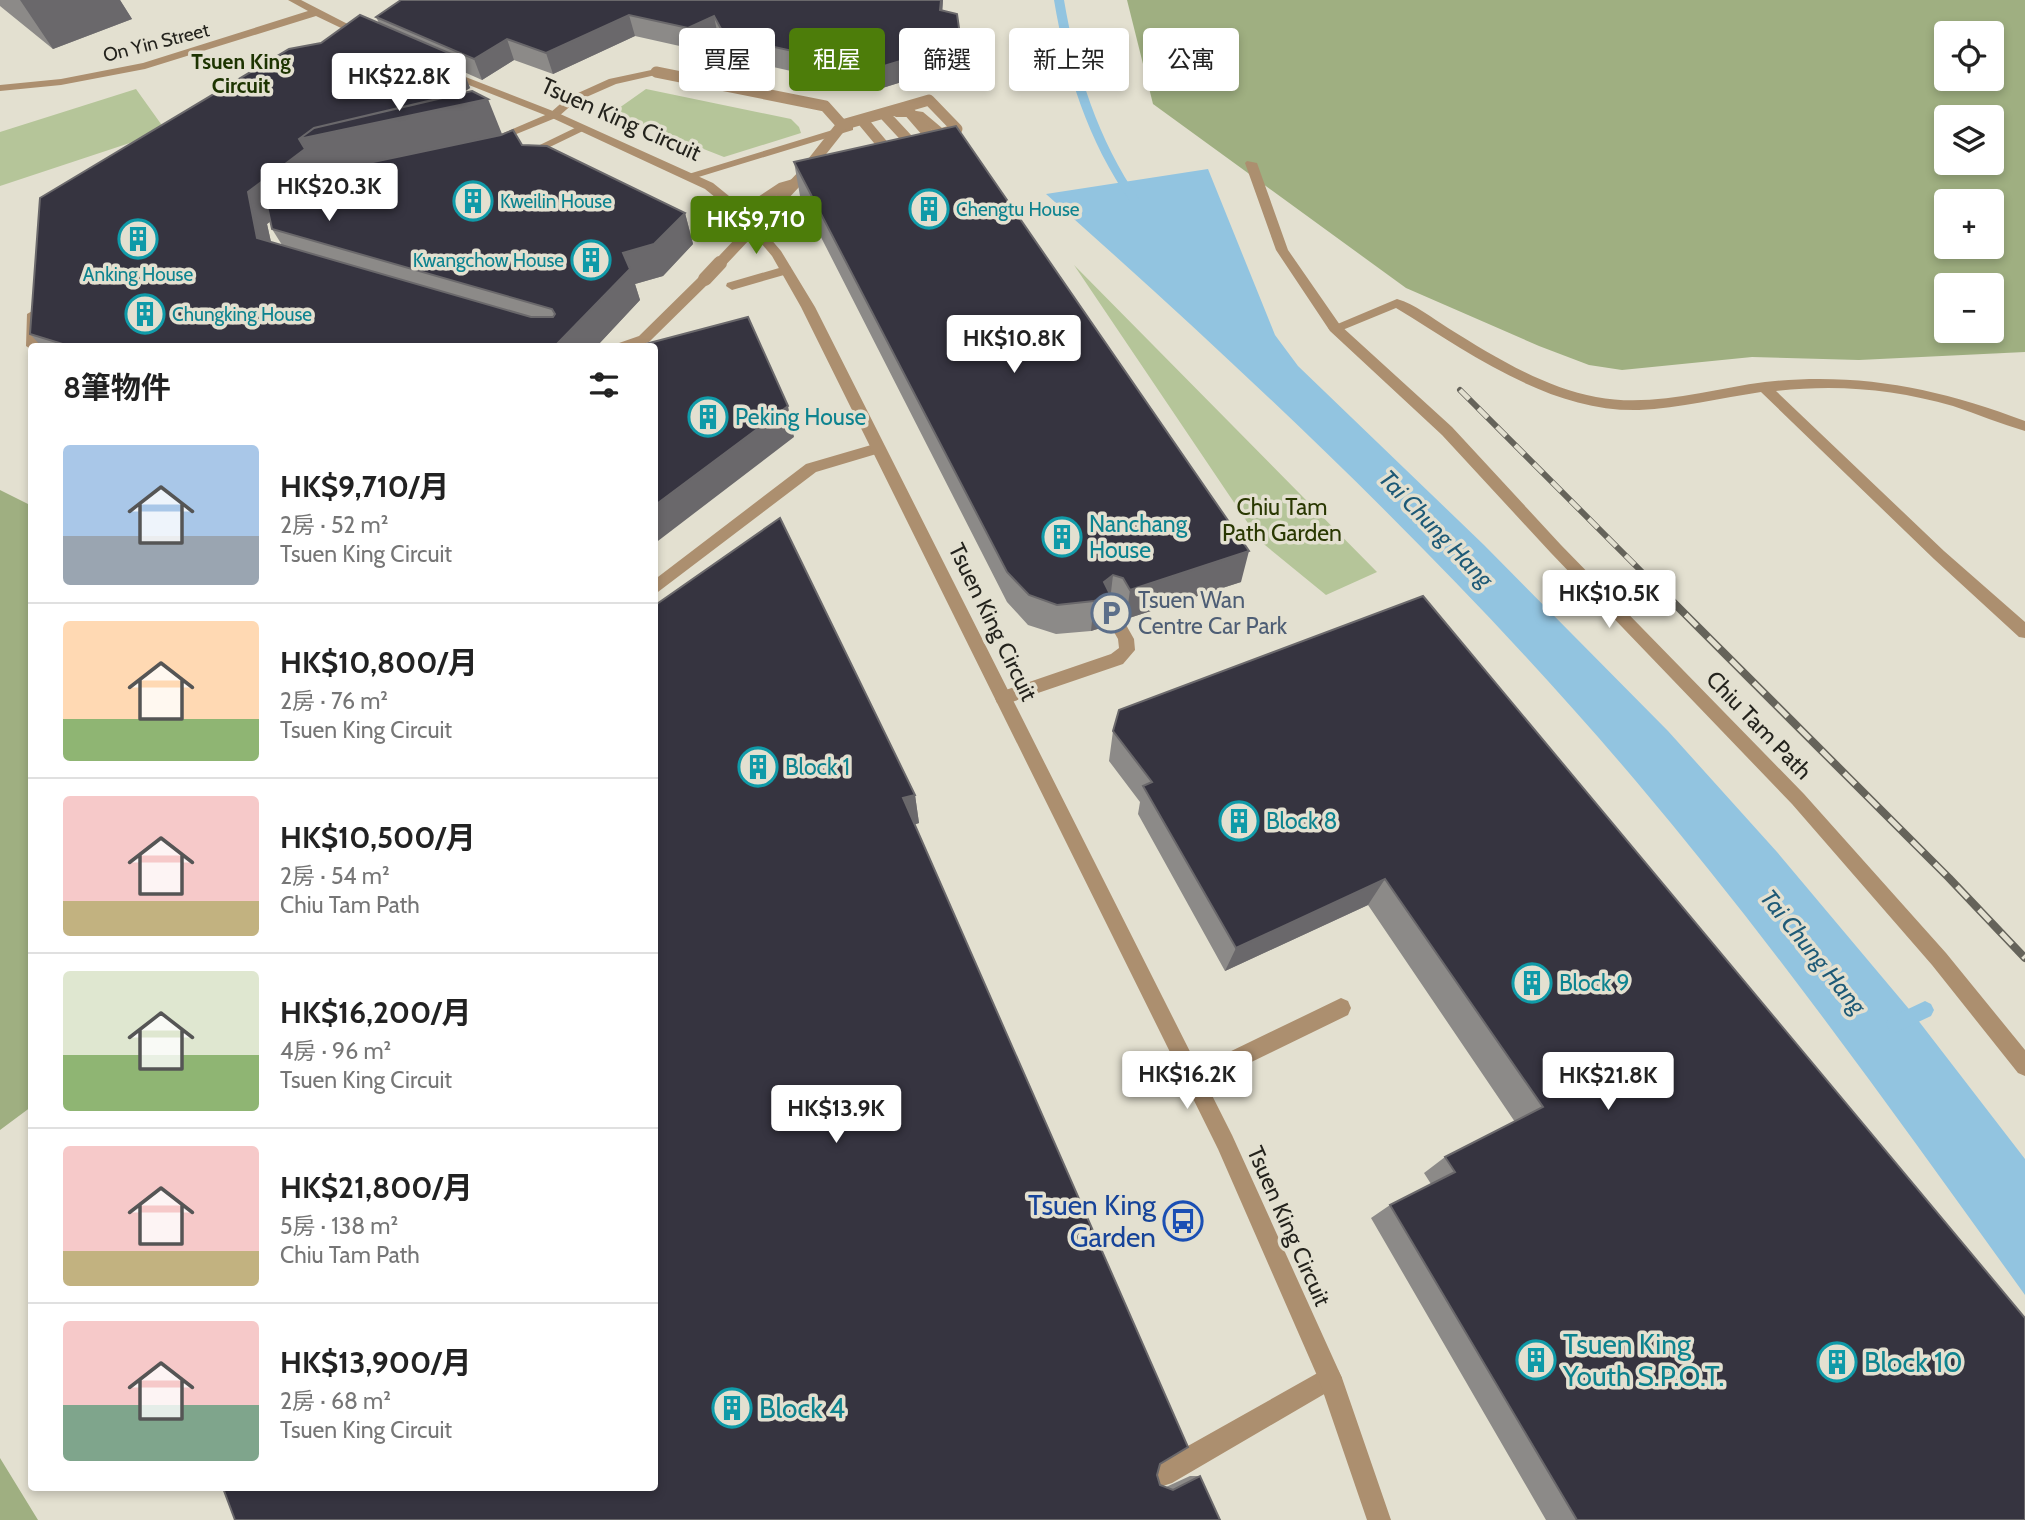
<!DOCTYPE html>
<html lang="zh-TW">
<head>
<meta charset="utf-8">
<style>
  :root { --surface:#fff; --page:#f6f6f6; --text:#222; --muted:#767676; --line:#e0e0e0; --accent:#4d7d0a }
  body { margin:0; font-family:Cabin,"Noto Sans TC",sans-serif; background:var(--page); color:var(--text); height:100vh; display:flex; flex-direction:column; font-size:26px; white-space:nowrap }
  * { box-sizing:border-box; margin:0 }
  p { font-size:23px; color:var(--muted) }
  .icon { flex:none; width:38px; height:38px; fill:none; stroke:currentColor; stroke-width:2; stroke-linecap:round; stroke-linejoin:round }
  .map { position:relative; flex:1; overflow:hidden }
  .details { position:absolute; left:28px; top:343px; width:630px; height:1148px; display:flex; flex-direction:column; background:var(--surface); border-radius:7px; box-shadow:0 4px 10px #0003 }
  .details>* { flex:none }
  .top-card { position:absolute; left:679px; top:28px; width:665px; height:63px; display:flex; gap:14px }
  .buttons { position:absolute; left:1934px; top:21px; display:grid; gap:14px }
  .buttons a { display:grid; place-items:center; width:70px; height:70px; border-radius:7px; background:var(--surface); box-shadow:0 4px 10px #0003; font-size:35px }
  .price { position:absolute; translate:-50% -60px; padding:0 16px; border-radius:7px; background:#fff; color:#222; font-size:23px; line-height:46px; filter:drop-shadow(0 2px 4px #0008) }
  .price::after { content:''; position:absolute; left:50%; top:42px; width:21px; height:16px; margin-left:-10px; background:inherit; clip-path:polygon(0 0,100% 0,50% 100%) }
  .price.current { background:var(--accent); color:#fff }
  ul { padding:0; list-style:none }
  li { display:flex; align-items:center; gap:21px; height:175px; padding:0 35px }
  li+li { border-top:2px solid var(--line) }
  li span { display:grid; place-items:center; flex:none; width:196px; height:140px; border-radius:7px; color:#555 }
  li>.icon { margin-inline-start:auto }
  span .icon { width:84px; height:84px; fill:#fffc; stroke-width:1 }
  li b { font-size:30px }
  h2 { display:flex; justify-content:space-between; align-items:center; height:84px; padding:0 35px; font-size:30px }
  .tag { padding:0 24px; border-radius:7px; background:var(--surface); box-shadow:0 4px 10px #0003; font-size:24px; line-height:63px }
  .tag.current { background:var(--accent); color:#fff }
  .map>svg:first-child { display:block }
</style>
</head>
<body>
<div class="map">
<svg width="2025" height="1520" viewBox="0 0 2025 1520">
  <rect width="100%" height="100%" fill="#e3e0d0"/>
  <!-- green -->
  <path fill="#b5c599" d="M136 89 166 131 0 186V132Z
    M646 89 791 119 799 127 801 133 724 157 612 113Z
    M1074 265 1377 572 1326 595 1260 541Z"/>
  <!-- forest -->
  <path fill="#9faf81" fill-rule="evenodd" d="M1127 0H2025V352L1859 360 1752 357 1622 370 1589 365 1539 346 1406 288 1153 104ZM1946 33H1992V79H1946ZM1946 117H1992V163H1946ZM1946 201H1992V247H1946ZM1946 285H1992V331H1946Z
    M0 490 32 506 31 1107 0 1130Z
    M0 1458 38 1520H0Z"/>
  <!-- water -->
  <path fill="#92c4e0" d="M1208 169 1275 335 1298 366 1484 545 1668 731 1777 852 1914 1015 2025 1159V1295C1899 1120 1774 944 1635 780 1455 568 1253 378 1046 194Z"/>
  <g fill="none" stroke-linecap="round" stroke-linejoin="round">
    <!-- stream -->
    <path fill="#92c4e0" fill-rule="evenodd" d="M1054 0H1064C1076 71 1098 140 1139 199L1138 201H1130C1088 141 1066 72 1054 0Z
      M1925 1001 1931 1004 1934 1010 1931 1016 1895 1033 1889 1030 1886 1024 1889 1018Z"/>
    <!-- service -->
    <path fill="#ac8f6f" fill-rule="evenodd" d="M656 69 660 70V74L616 84 575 102 558 117 497 142 487 140 550 113 567 98 609 79Z
      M903 109 923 112 942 128 944 130 936 142 920 145V141L928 138 932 130 915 117H896L890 114Z
      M581 125 585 126V130L525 159 515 157Z
      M849 125 853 126V130L692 179 682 176Z
      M807 175 813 179 811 182 787 189 745 215 735 212 779 183Z
      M786 266 791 267V273L732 290 726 286 727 283Z
      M705 275 710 276V282L649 342 636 346H618L619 343 639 336 700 276Z
      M1397 299C1415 304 1432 318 1448 328 1493 356 1543 387 1596 397 1653 408 1710 389 1765 382 1859 372 1937 388 2025 421V431C2001 424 1977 414 1953 406 1894 389 1837 384 1776 391L1944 551 2025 622V638L2019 637 1934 559 1761 392C1721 398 1680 408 1639 410 1549 412 1470 353 1396 308L1340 331 1335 332 1328 328Z
      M34 310 41 314 40 346H32V350L26 346 27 314Z
      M878 443 883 444 885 448 883 452 816 472 654 595V580L806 464Z
      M1111 607 1117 609 1134 639 1135 650 1123 664 1003 705 997 703 995 698 997 693 1111 654 1119 648 1118 639 1103 613Z
      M1341 998 1348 1001 1351 1008 1348 1015 1202 1086 1195 1089 1188 1086 1185 1079 1188 1072Z
      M1330 1366 1338 1370 1342 1378 1338 1386 1172 1483 1163 1486 1154 1483 1151 1474 1154 1465Z"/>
    <!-- minor -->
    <path fill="#ac8f6f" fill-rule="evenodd" d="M1247 161 1257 163 1288 250 1340 325 1452 427 1561 545 1804 794 1946 953 2025 1050V1076L2018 1073 1932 965 1792 804 1551 553 1442 435 1330 331 1276 250 1245 163Z"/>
    <!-- tertiary -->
    <path fill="#ac8f6f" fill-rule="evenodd" d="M288 0H301L371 36 362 38 316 16 145 69 61 85 0 91V85L61 79 143 63 308 11Z
      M445 69 558 113 713 183 745 209 781 251 815 307 1232 1135 1342 1378 1391 1520H1367L1319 1380 1218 1149 801 307 772 256 737 215 705 189 550 117 441 74 440 72Z"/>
    <!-- rail-far1 casing -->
    <g stroke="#65635a" stroke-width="6">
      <path id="rail-far1" d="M1460 390 1664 594"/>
    </g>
    <!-- rail casing -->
    <g stroke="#65635a" stroke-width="8">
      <path id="rail" d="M1663 592 1949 878 2025 958"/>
    </g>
    <!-- rail-far1 -->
    <use href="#rail-far1" stroke="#e3e0d0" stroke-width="4.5" stroke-dasharray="13" stroke-linecap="butt"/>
    <!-- rail -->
    <use href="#rail" stroke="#e3e0d0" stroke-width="5" stroke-dasharray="16" stroke-linecap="butt"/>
    <!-- service-bridge-far1 -->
    <path stroke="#ac8f6f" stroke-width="11" d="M656 72 825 106 842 125 801 177 719 264
      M905 107 929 100 957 129 937 135
      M884 114 911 143
      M862 120 887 150
      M842 125 905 107 931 137 914 142"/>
    <!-- service-bridge -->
    <path stroke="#ac8f6f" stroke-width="14" d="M705 279 720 263"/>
  </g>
  <!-- wall -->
  <path fill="#8c8a88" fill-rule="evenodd" d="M0 0H120L132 19 53 49 0 6Z
    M401 0H943L942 11 963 69 908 80 876 90 729 57 718 36 693 49 635 36 553 74 514 60 482 80 464 72 470 88 462 93 502 135 522 145 685 213 693 244 663 276 635 284 640 300 597 346H41L30 334 321 43 379 23 376 17ZM271 221 272 229 282 245 271 242 267 224Z
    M794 162 1241 582 1126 619 1119 608 1110 605 1107 626 1091 631 1056 634 1028 625 1007 602 800 196Z
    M1423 596 2025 1520H1546L1371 1218 1390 1205 1431 1184 1424 1173 1445 1157 1515 1122 1368 905 1225 971 1138 814 1140 802 1109 761 1113 731Z
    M915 795 919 823 915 824 1160 1464 1157 1475 1160 1485 1166 1487 1190 1476H1200L1220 1520H235Z"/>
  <!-- shaded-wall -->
  <path fill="#6a686b" d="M20 0H120L132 19 53 49Z
    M941 0H943L941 31 940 10Z
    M629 15 635 36 553 74 546 53Z
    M714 16 718 36 693 49 688 28Z
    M507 39 514 60 482 80 474 59Z
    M962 49 963 69 908 80 876 90 874 69 907 59Z
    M458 57 470 88 435 110 488 99 510 154 322 181 267 224 277 269 257 238 248 192 299 139Z
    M685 213 693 244 663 276 635 284 640 300 597 346H555L623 253Z
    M788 406 794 437 654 544V506Z
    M1249 551 1241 582 1126 619 1130 590Z
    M1113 575 1107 626 1091 631 1094 601 1104 582Z
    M915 795 919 823 908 827 903 798Z
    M1385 879 1368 905 1225 971 1236 948Z"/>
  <!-- building -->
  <path fill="#363440" stroke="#6a686b" stroke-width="2" d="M401 0H941L940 10 957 14 962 49 907 59 874 69 725 36 714 16 688 28 629 15 546 53 507 39 474 59 376 17Z
    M360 15 458 57 415 83 445 97 314 128 299 139 305 149 248 192 257 238 531 317H553L555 314 552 309 272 229 265 197 288 180 501 135 513 130 522 145 547 146 685 213 654 244 623 253 630 269 555 346H69L30 334 40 198 289 49 321 43Z
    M472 91 488 99 299 139 314 128Z
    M956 126 1249 551 1130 590 1123 578 1113 575 1104 582 1111 596 1094 601 1057 605 1029 595 1007 572 794 162Z
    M748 317 788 406 654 506V346H638Z
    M780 518 915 795 903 798 1188 1447 1160 1464 1157 1475 1160 1485 1173 1490 1200 1476 1220 1520H235L223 1488H654V606Z
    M1423 596 2025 1318V1520H1577L1390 1205 1455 1172 1445 1157 1543 1107 1385 879 1236 948 1143 786 1152 782 1113 731 1119 710Z"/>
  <!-- icons -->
  <defs>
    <g id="building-ring" transform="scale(2.0125)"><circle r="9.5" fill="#e3e0d0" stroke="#0f9aa8" stroke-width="1.5"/><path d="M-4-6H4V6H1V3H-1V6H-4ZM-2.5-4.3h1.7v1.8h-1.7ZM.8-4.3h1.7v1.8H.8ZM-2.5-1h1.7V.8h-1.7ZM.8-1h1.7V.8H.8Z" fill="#0f9aa8"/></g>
    <g id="parking-ring" transform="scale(2.0125)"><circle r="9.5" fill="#e3e0d0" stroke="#5c6f8a" stroke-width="1.5"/><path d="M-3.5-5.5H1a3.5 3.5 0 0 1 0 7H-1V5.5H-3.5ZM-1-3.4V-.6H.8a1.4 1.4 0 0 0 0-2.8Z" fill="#5c6f8a"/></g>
    <g id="bus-ring" transform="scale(2.0125)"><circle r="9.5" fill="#e3e0d0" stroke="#1a4fb4" stroke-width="1.5"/><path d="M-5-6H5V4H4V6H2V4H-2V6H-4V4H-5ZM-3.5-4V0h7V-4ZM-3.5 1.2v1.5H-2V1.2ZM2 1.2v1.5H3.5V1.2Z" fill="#1a4fb4"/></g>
  </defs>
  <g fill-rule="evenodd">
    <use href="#building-ring" x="473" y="201"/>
    <use href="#building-ring" x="929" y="209"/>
    <use href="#building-ring" x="138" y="239"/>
    <use href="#building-ring" x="591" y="260"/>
    <use href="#building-ring" x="145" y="314"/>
    <use href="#building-ring" x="708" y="417"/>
    <use href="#building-ring" x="1062" y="537"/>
    <use href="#parking-ring" x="1111" y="613"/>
    <use href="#building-ring" x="758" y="767"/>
    <use href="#building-ring" x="1239" y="821"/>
    <use href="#building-ring" x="1532" y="983"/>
    <use href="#bus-ring" x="1183" y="1221"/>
    <use href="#building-ring" x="1536" y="1360"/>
    <use href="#building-ring" x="1837" y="1362"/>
    <use href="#building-ring" x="732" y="1408"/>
  </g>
  <g text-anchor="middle" stroke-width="7" stroke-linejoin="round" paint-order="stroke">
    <!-- far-street labels -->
    <g font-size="19" fill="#24231d" stroke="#e3e0d0">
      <text transform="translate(156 42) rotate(-14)" y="7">On Yin Street</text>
    </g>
    <!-- far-culture labels -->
    <g font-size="19" fill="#0d838f" stroke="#e3e0d0" text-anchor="start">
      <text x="500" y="208">Kweilin House</text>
      <text x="956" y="216">Chengtu House</text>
      <text x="564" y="267" text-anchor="end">Kwangchow House</text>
      <text x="138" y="281" text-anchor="middle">Anking House</text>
      <text x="172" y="321">Chungking House</text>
    </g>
    <!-- far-neighbourhood labels -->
    <g font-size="21" font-weight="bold" fill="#1d3401" stroke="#e3e0d0">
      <text x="241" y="69">Tsuen King<tspan x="241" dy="24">Circuit</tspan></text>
    </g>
    <!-- street labels -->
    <g font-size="23" fill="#24231d" stroke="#e3e0d0">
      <text transform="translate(621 119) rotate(24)" y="8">Tsuen King Circuit</text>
      <text transform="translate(993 622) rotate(64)" y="8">Tsuen King Circuit</text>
      <text transform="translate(1759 725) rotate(46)" y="8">Chiu Tam Path</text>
      <text transform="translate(1289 1226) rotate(66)" y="8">Tsuen King Circuit</text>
    </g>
    <!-- culture labels -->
    <g font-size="23" fill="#0d838f" stroke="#e3e0d0" text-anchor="start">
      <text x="735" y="425">Peking House</text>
      <text x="1089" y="532">Nanchang<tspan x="1089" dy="26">House</tspan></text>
      <text x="785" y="775">Block 1</text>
      <text x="1266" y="829">Block 8</text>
      <text x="1559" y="991">Block 9</text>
    </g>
    <!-- park labels -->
    <g font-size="23" fill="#2a3802" stroke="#e3e0d0">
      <text x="1282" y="515">Chiu Tam<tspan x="1282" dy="26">Path Garden</tspan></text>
    </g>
    <!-- service labels -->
    <g font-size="23" fill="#4e5e75" stroke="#e3e0d0" text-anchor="start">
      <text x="1138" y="608">Tsuen Wan<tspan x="1138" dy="26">Centre Car Park</tspan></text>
    </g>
    <!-- water labels -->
    <g font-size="24" font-style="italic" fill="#1e5a77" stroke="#e3e0d0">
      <text transform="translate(1436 529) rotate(46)" y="8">Tai Chung Hang</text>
      <text transform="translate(1813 952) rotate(51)" y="8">Tai Chung Hang</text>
    </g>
    <!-- near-transit labels -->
    <g font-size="28" fill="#164399" stroke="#e3e0d0" text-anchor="end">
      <text x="1156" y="1215">Tsuen King<tspan x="1156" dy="32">Garden</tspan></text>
    </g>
    <!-- near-culture labels -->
    <g font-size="28" fill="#0d838f" stroke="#e3e0d0" text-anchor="start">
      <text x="1563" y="1354">Tsuen King<tspan x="1563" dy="32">Youth S.P.O.T.</tspan></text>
      <text x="1864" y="1372">Block 10</text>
      <text x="759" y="1418">Block 4</text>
    </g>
  </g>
</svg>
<div class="buttons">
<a><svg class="icon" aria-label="locate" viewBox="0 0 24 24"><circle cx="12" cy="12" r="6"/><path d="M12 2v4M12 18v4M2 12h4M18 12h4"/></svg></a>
<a><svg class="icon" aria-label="layers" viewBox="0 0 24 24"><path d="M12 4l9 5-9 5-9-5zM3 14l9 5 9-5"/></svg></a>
<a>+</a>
<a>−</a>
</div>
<b class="price" style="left:399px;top:113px">HK$22.8K</b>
<b class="price" style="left:329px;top:223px">HK$20.3K</b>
<b class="price current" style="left:756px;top:256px">HK$9,710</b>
<b class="price" style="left:1014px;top:375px">HK$10.8K</b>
<b class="price" style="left:1609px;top:630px">HK$10.5K</b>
<b class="price" style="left:1187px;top:1111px">HK$16.2K</b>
<b class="price" style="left:1608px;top:1112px">HK$21.8K</b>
<b class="price" style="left:836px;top:1145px">HK$13.9K</b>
<div class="top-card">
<a class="tag">買屋</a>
<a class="tag current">租屋</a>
<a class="tag">篩選</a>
<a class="tag">新上架</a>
<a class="tag">公寓</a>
</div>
<section class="details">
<h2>8筆物件<svg class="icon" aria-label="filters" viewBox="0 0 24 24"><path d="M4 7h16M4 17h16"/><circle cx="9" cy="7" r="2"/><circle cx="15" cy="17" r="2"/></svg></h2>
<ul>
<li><span style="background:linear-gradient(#a9c7e8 65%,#9aa5b1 0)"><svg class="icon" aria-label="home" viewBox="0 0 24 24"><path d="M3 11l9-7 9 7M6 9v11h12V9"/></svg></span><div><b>HK$9,710/月</b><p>2房 · 52 m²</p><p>Tsuen King Circuit</p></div></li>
<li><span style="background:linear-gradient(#ffd9b3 70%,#8fb573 0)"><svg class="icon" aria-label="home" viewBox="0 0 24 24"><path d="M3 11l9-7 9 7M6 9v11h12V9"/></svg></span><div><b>HK$10,800/月</b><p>2房 · 76 m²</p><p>Tsuen King Circuit</p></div></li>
<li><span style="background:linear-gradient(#f6c9c9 75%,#c2b280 0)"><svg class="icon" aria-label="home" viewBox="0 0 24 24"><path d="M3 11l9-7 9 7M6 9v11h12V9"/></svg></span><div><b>HK$10,500/月</b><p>2房 · 54 m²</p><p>Chiu Tam Path</p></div></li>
<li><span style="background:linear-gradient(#dfe7d0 60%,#8fb573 0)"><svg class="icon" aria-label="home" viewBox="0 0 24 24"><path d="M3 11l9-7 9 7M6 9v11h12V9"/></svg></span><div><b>HK$16,200/月</b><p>4房 · 96 m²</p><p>Tsuen King Circuit</p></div></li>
<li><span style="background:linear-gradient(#f6c9c9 75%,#c2b280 0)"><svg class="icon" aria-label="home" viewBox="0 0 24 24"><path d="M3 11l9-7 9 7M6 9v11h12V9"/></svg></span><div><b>HK$21,800/月</b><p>5房 · 138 m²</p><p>Chiu Tam Path</p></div></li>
<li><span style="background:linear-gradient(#f6c9c9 60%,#7fa58c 0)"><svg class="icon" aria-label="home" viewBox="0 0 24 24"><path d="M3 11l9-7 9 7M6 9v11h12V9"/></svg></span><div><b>HK$13,900/月</b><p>2房 · 68 m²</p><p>Tsuen King Circuit</p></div></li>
</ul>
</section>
</div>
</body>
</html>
